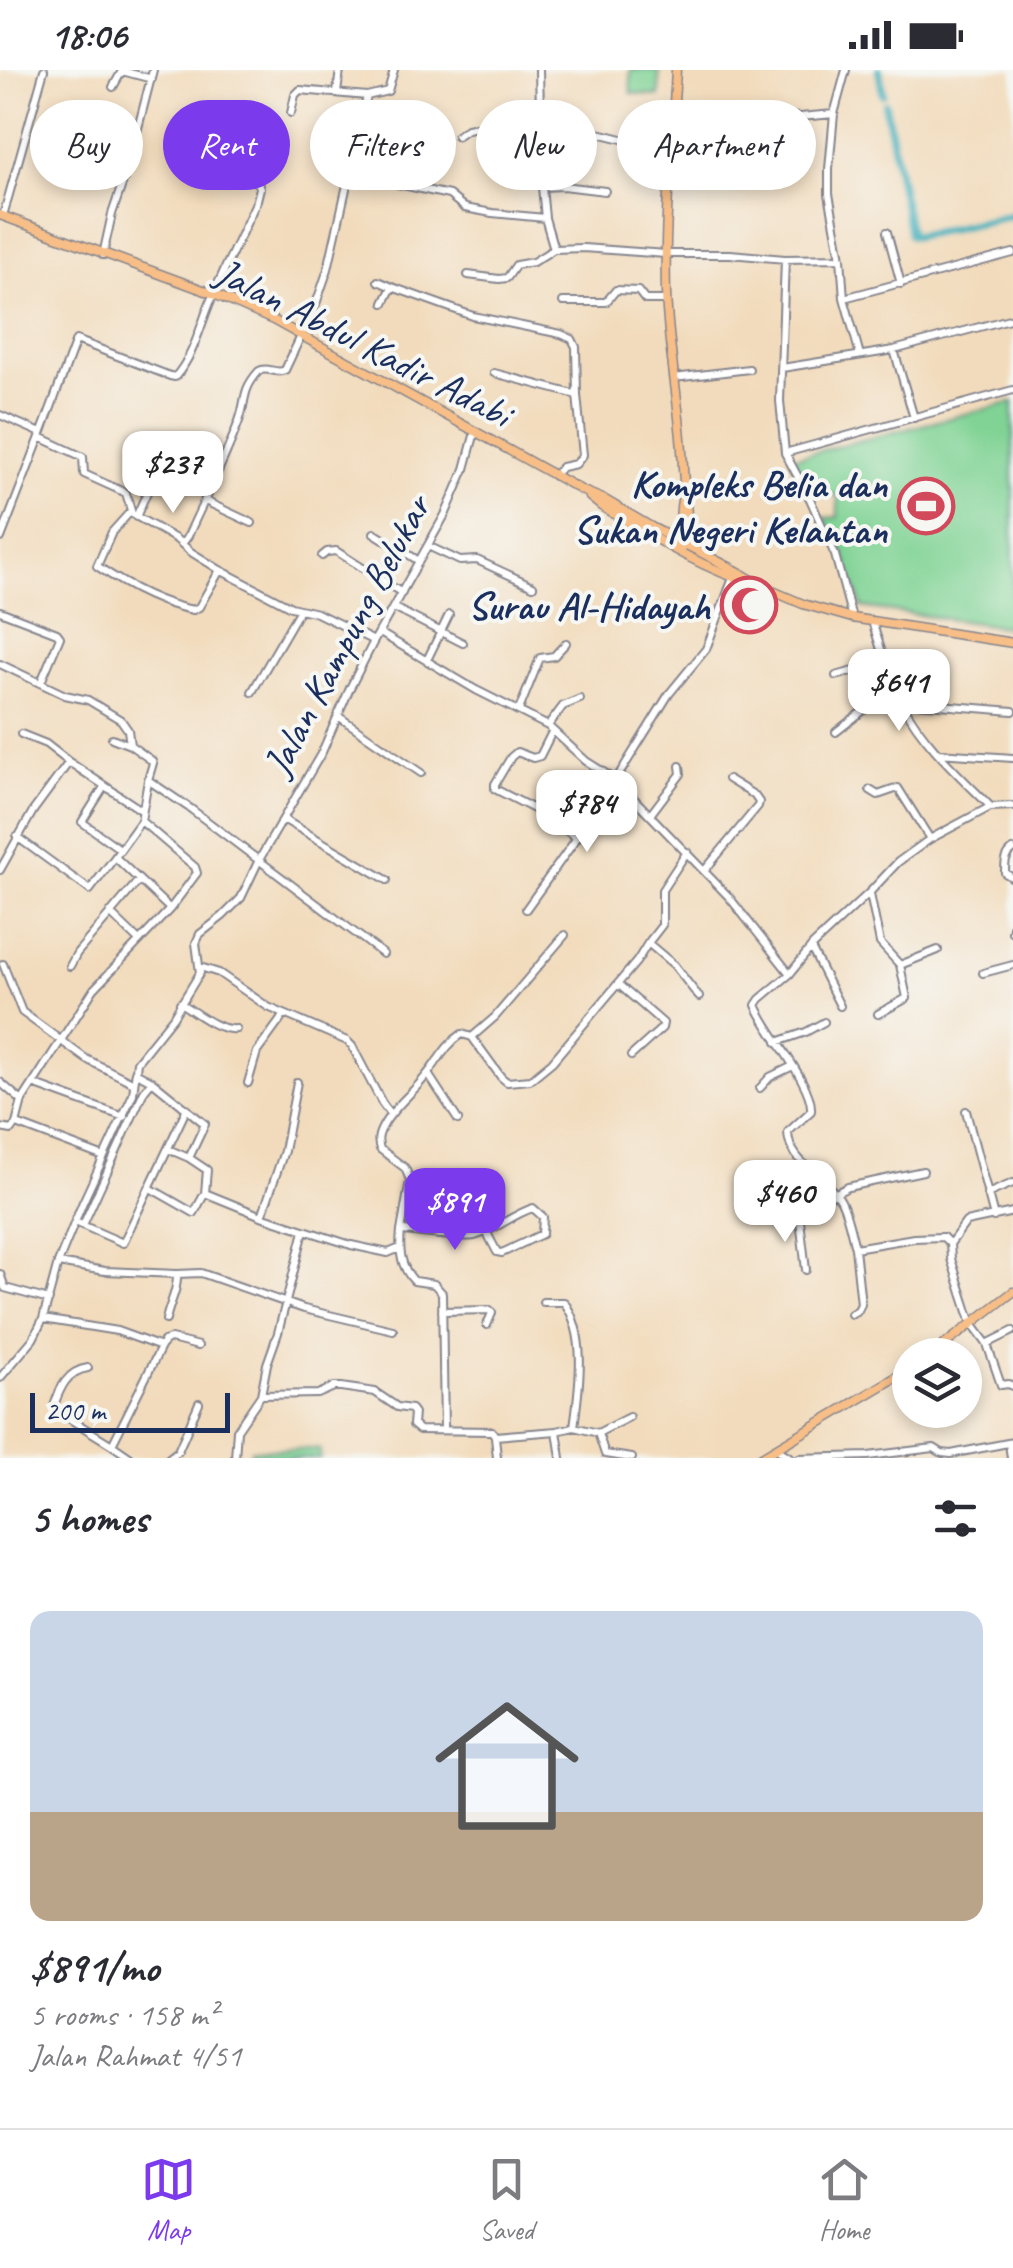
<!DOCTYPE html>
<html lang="en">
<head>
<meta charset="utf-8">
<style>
  :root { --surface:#fff; --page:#f2f2f3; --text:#2b2b33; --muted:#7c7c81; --line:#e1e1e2; --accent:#7c3aed }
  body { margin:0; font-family:Caveat,sans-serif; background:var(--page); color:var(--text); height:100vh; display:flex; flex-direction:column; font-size:38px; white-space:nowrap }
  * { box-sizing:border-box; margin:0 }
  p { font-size:32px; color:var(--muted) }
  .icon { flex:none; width:55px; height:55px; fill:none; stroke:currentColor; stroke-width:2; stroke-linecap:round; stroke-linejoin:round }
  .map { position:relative; height:1388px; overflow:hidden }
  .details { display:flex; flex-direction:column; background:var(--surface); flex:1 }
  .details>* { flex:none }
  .banner { position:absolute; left:30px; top:30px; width:955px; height:90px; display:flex; gap:20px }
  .controls { position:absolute; left:892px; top:1268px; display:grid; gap:20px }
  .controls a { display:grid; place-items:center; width:90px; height:90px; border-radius:50%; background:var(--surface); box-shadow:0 5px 15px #0003; font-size:50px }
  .scale { position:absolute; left:30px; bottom:25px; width:200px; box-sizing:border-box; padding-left:10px; border:5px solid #1b2f5e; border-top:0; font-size:28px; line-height:35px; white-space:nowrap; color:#1b2f5e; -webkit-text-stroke:8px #f6f6f2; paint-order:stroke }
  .price { position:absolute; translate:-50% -85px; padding:0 22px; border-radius:20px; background:#fff; color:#222; font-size:32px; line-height:65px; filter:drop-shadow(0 2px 5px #0008) }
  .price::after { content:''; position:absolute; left:50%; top:60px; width:30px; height:22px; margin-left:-15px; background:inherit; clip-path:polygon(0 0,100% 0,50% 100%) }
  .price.active { background:var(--accent); color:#fff }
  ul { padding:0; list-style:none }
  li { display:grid; align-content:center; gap:20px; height:530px; padding:0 30px }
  li span { display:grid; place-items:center; height:310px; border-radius:20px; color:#555 }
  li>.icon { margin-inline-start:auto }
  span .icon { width:180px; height:180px; fill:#fffc; stroke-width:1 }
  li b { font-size:42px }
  h2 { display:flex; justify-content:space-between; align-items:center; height:120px; padding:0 30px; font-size:42px }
  .chip { padding:0 35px; border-radius:45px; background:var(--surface); box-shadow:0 5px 15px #0003; font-size:35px; line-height:90px }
  .chip.active { background:var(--accent); color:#fff }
  .status { display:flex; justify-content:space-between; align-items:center; height:70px; padding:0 50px; background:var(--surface); direction:ltr }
  .status svg { height:28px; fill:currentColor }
  .menu { display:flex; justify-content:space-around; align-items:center; height:140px; border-top:2px solid var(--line); background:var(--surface); font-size:28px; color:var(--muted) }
  .menu a { display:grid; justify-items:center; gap:5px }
  .menu .active { color:var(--accent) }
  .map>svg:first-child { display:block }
</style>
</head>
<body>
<div class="status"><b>18:06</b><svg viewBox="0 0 49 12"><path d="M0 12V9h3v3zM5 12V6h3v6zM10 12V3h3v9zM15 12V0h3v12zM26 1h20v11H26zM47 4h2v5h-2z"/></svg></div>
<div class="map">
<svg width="1013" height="1388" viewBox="0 0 1013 1388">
  <rect width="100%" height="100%" fill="#f6f6f2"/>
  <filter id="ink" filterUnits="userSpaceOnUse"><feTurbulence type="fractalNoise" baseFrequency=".01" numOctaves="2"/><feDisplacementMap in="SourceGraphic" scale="20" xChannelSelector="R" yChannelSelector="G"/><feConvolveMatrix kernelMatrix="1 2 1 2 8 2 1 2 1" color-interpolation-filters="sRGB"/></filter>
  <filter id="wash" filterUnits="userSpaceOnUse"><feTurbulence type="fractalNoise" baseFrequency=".0048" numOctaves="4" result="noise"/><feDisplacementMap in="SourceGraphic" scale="40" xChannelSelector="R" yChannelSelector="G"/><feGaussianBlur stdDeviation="2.25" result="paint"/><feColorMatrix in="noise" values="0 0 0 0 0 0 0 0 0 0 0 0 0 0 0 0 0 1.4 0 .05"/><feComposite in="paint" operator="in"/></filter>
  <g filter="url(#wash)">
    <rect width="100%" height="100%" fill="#f2dbbc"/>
    <!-- green -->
    <path fill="#80d394" stroke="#4e8179" stroke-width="2.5" d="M630 0H659V26L631 23Z
      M1013 332V558L862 537 843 481 824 448 838 447V425H812L791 388Z
      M320 1379V1388H252L251 1380Z"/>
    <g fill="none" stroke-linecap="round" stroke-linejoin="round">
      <!-- canal -->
      <path stroke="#3fafba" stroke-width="8" d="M879 0 883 24
        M885 34 910 165 916 166 1013 145"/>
    </g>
  </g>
  <g filter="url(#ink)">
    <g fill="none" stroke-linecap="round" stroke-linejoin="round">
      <!-- minor casing -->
      <g stroke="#86858d" stroke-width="10">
        <path id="minor" d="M539 0 542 117
          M113 17 122 1 152 9
          M337 23 340 0
          M674 40 800 47 834 44
          M291 43 295 25 300 20 367 26
          M541 61 590 68 598 63 626 70 671 73
          M457 66 467 59 478 57 541 65
          M358 74 382 78 391 83 389 105 393 113 449 125 465 138 492 143 545 148 542 117 563 116 605 121
          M234 104 258 113 260 118 257 130C242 164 225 196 211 230 200 256 194 286 175 307L170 306 76 270 40 367 83 387 84 404 126 423 132 444 176 469 191 482 220 500 291 537 317 543 374 571
          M3 146 44 0
          M545 148 554 179 583 178 666 184H730L785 189 841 188
          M887 162 901 214
          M103 185 112 144 128 97 153 0
          M785 189 780 331 785 383 810 429 835 485 852 548
          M468 205 499 209 507 208 516 195 533 192 554 179
          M378 211 392 217
          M844 228 841 188 829 124V99L834 44 846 0
          M563 232H606L616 220 638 221 645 230H666
          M384 233 392 217 473 246 561 264 572 269 576 277 577 325 583 385 576 394 562 397 554 406
          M894 280 914 348
          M860 285 844 228 1013 183
          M782 298 894 280 1013 248
          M494 303 577 325
          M674 308 749 299
          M0 345 41 363
          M785 383 1013 320
          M205 431 252 453
          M130 442 112 462 97 496C125 515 161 534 193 540L199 537 220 500
          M136 447 164 384
          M374 463 419 491
          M1 468 40 367
          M182 474 188 466C205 428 225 390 239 351 247 329 241 321 259 301 268 296 276 305 285 300L316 234 328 199 367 26 388 21 394 0
          M428 476 460 491 477 490 533 516
          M322 486 327 482 336 481 402 523
          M394 538 463 573
          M0 541 57 563 60 567 41 612
          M872 551C881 579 889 608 902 633 924 674 958 704 990 736
          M380 563 476 620 548 656 586 691 616 710 729 827 790 904
          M427 590 449 545
          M0 594 65 625 88 630 121 650 128 660 130 675 151 690 153 693 148 710
          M836 606 886 592
          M252 622 299 541
          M903 632 1013 641
          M519 640 540 588 554 586 566 573
          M338 646 421 703
          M548 656 563 636 580 629
          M552 662 540 686 533 688 517 682 511 687 495 714V719L542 743 577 768
          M836 662 873 633 876 626 895 617
          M21 664 46 674 69 692
          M112 668 130 675
          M938 683 1013 688
          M104 717 82 752 120 779
          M870 720 878 725 898 718 930 769
          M650 745 681 704 680 696
          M283 749 387 810
          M17 767 90 820 115 787
          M1013 780C1005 786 1005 793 1005 803L1013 808
          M0 800 33 741 69 692 141 740
          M705 800 758 736 759 732 754 725 728 709
          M870 824 880 873 900 895 907 928 878 944
          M170 839 115 787 141 751 148 710 191 739 383 884
          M526 839 599 737 669 624 706 579 733 508
          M110 843 138 870
          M1012 862 1013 857
          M565 865 495 947 472 967 501 1007 507 1012 530 1010 552 992 637 891 648 873 674 895 699 927
          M648 873 662 855V820L687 782
          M811 878 840 936
          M3 894 22 942 86 989 134 1013
          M900 895 938 880
          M70 896 77 883 139 810
          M200 897 219 903 268 937 347 971 352 976 382 1033 390 1044
          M983 903 1013 895
          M618 914 663 953 662 958 631 986
          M180 933C197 943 217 961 236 959
          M777 972 806 962 824 952
          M135 1002 152 1011 205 1054 189 1088 168 1079
          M428 1004 458 1050
          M0 1012 22 1031
          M248 1013 257 982 284 945
          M33 1014 124 1047
          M760 1018 770 1007 793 996
          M966 1041 994 1147
          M16 1054 22 1031 94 919 170 839 197 803 195 797 141 751
          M17 1054 104 1087
          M0 1058 12 1060 16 1054
          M189 1088 207 1100 205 1123 264 1147 351 1175 388 1183 400 1178
          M150 1118 194 1143 205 1123
          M987 1124 1013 1113
          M1013 1142 966 1152 950 1174 951 1189 972 1254 987 1274 1001 1315 1008 1314 1013 1316
          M262 1146 284 1081 297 1012
          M75 1152 123 1173 187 1038
          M83 1155 144 1021 152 1011
          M401 1161 410 1110 405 1098 380 1079C377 1070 378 1065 383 1056 393 1037 412 1024 425 1007 438 992 445 975 462 964L472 967
          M950 1174 943 1167 914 1168 855 1178C851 1163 848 1145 841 1131 827 1107 788 1093 788 1062L811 1041C814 1015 767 962 756 935L760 929 790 904 812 876 870 822 898 792 930 769 990 737 1013 736
          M58 1193 105 1201 177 1204 201 1203 304 1239 393 1260
          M806 1200 799 1142 848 1117 923 1101
          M0 1204 5 1218 49 1230
          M442 1241 490 1240 492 1243 487 1255
          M851 1244 858 1240 861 1234 855 1178
          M43 1249 117 1261 161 1277
          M166 1250C169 1234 178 1221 177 1204
          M987 1274 1013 1261
          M88 1298C67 1301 60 1318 54 1336L57 1341 112 1375 164 1271 171 1269 198 1276
          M0 1308 33 1269 43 1249 58 1193 83 1132 133 1024 137 992 173 947 200 903 196 873 200 864 223 846 241 828 259 790 322 682 350 618 374 571 446 443 465 399 475 362
          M261 1325 267 1294 278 1263 304 1161
          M574 1357 598 1363 629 1347
          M444 1360 442 1223 434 1214 414 1211C400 1196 399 1180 401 1161 421 1162 457 1169 474 1166 491 1163 513 1144 533 1138L543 1147 542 1164 502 1183 497 1182 486 1161
          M557 1361 561 1388
          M598 1363 605 1384 632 1388
          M495 1366 557 1361 574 1357C579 1319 588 1265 564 1232H543
          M1009 1373 1011 1388
          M112 1375 131 1388
          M777 1379 791 1388
          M169 1388 178 1381 199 1333
          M235 1388 237 1360 261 1325 318 1324 334 1317H341L375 1322 397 1337 411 1339 414 1343 413 1355 419 1360 492 1361 495 1366 497 1388
          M799 1388 868 1386 934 1378 942 1383 951 1384 1013 1372"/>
      </g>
      <!-- major casing -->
      <g stroke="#86858d" stroke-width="11">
        <path id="major" d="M676 0C672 74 664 148 666 222 668 281 681 339 683 398 684 425 693 456 680 481
          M0 145 214 224 273 250 583 421 605 430 653 458 737 501 763 517 803 534 852 548 1013 573
          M590 427 601 436C649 465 700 498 754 514
          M677 475C683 459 678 442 683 426
          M931 1285 1013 1222
          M760 1388 910 1299"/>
      </g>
      <!-- minor -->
      <use href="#minor" stroke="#fff" stroke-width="6"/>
      <!-- major -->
      <use href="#major" stroke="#f7be88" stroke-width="8"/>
    </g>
  </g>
  <!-- icons -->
  <defs>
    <g id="stadium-ring" transform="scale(2.875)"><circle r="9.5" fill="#f6f6f2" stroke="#d1495b" stroke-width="1.5"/><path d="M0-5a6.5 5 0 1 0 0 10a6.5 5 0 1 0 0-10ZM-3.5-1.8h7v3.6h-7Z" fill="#d1495b"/></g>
    <g id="mosque-ring" transform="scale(2.875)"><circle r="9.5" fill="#f6f6f2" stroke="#d1495b" stroke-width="1.5"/><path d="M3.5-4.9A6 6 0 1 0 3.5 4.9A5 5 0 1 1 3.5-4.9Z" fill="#d1495b"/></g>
  </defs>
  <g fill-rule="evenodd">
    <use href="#stadium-ring" x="926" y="436"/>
    <use href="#mosque-ring" x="749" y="535"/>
  </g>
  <g text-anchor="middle" stroke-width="8" stroke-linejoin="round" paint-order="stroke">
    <!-- street labels -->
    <g font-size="40" fill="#1b2f5e" stroke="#f6f6f2">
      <text transform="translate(364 272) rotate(27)" y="14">Jalan Abdul Kadir Adabi</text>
      <text transform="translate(346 565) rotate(-62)" y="14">Jalan Kampung Belukar</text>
    </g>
    <!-- poi labels -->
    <g font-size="40" font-weight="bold" fill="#1b2f5e" stroke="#f6f6f2" text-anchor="end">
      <text x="887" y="427">Kompleks Belia dan<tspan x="887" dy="46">Sukan Negeri Kelantan</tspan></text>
      <text x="710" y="549">Surau Al-Hidayah</text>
    </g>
  </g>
</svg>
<div class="controls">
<a><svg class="icon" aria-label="layers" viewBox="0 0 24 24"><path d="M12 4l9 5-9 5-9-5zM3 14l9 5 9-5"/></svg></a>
</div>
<div class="scale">200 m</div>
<b class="price" style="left:173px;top:446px">$237</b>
<b class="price" style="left:899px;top:664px">$641</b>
<b class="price" style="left:587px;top:785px">$784</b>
<b class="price" style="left:785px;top:1175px">$460</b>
<b class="price active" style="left:455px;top:1183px">$891</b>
<div class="banner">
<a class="chip">Buy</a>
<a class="chip active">Rent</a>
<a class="chip">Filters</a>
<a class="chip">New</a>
<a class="chip">Apartment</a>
</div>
</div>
<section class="details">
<h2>5 homes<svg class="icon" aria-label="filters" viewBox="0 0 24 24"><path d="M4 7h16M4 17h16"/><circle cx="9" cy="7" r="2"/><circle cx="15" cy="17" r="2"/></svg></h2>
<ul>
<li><span style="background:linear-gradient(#c9d6e8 65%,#b9a48a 0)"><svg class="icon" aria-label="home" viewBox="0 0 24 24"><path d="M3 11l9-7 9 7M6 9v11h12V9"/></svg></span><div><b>$891/mo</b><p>5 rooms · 158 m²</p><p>Jalan Rahmat 4/51</p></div></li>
</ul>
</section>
<nav class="menu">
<a class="active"><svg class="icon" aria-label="map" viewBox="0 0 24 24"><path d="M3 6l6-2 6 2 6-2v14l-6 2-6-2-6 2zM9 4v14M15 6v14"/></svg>Map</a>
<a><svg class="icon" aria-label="saved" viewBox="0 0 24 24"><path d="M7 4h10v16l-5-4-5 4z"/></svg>Saved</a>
<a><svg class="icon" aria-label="home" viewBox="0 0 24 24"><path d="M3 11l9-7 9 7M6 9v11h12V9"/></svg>Home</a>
</nav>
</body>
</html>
